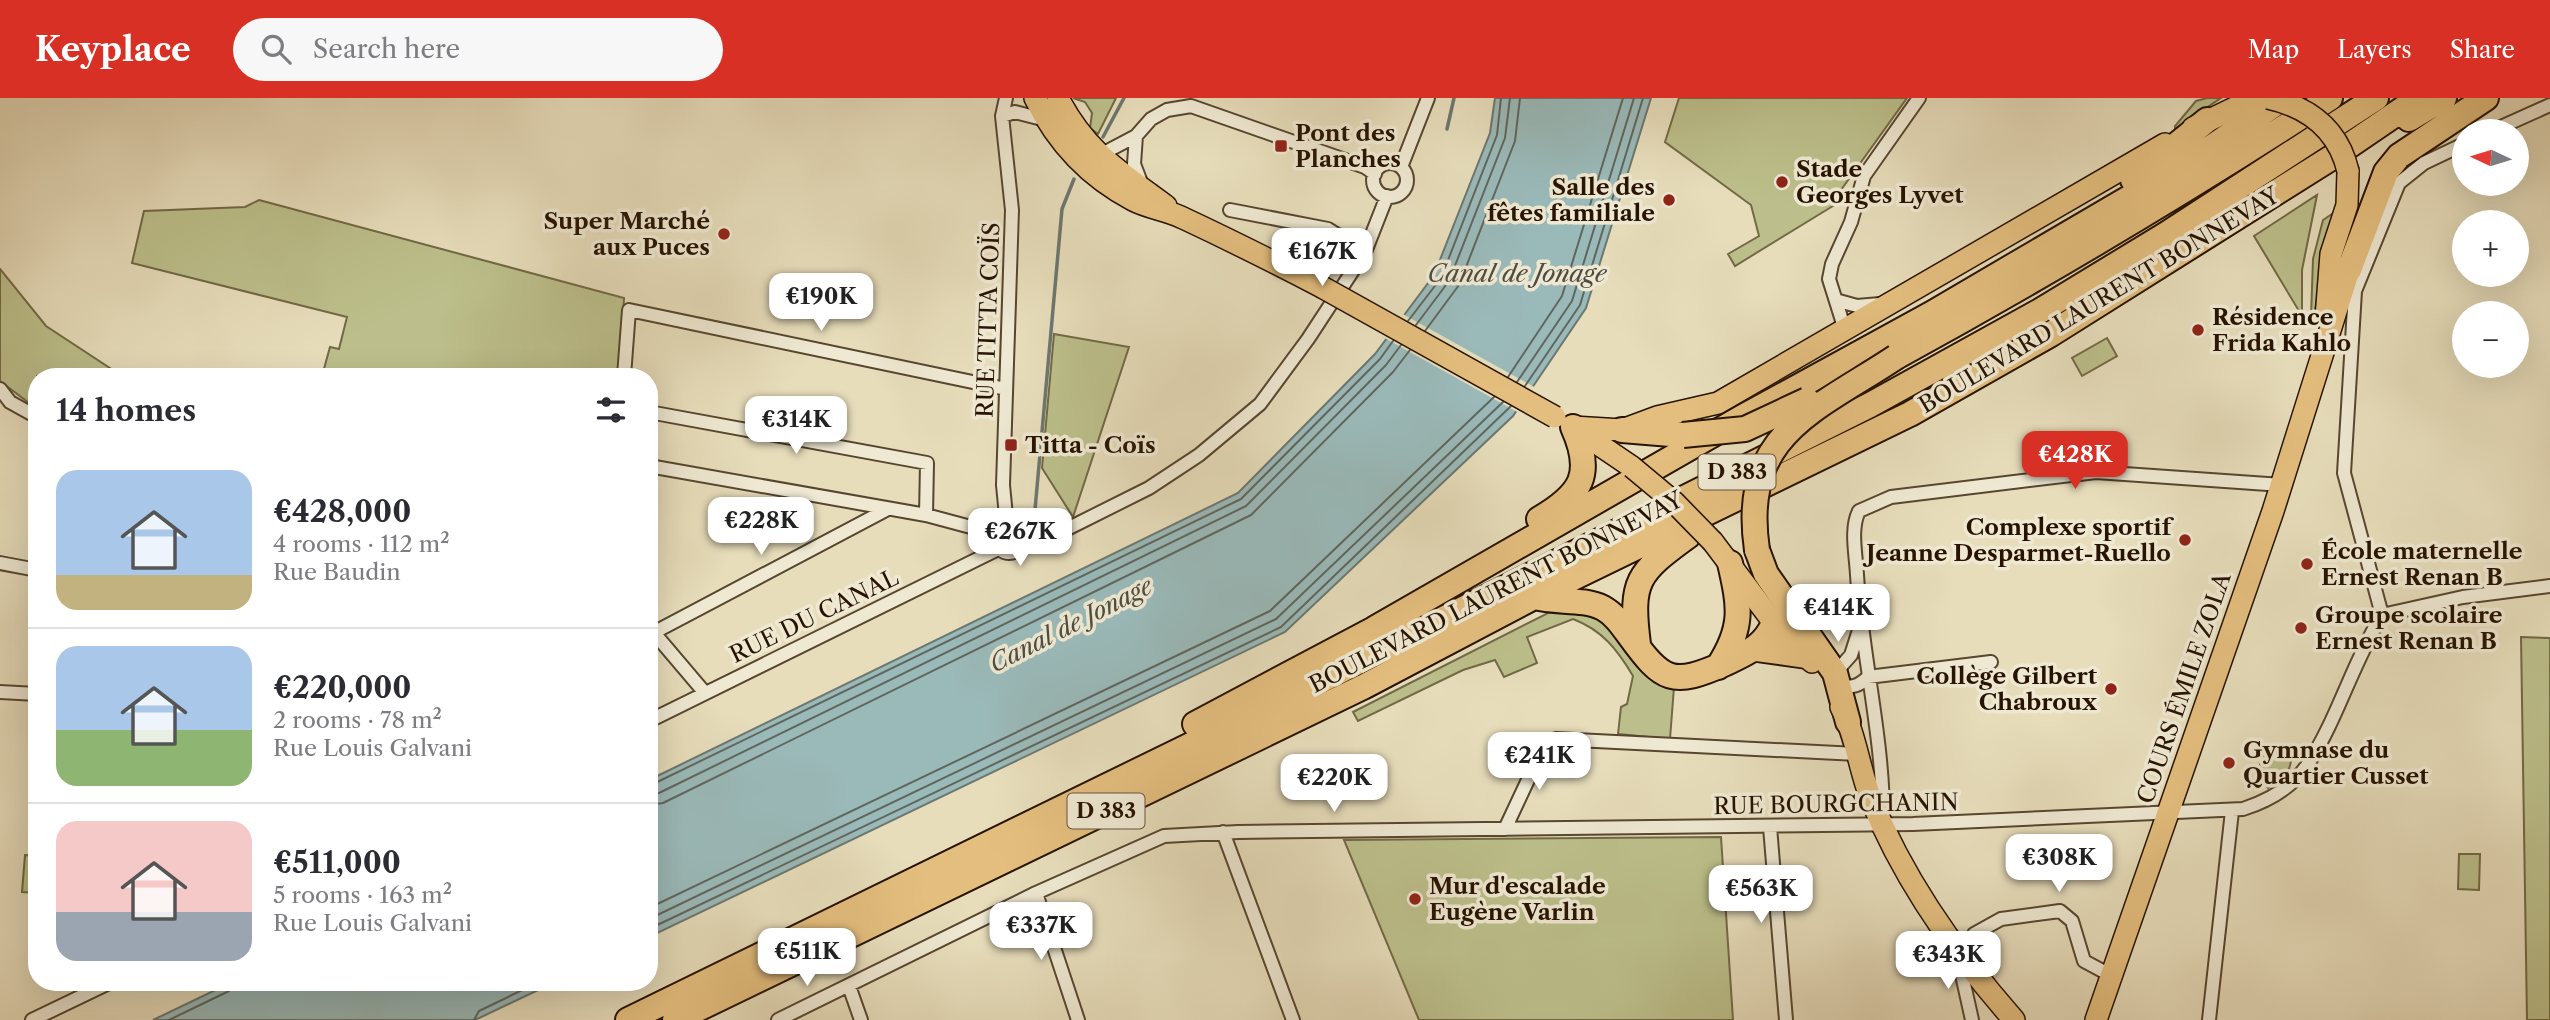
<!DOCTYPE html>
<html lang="en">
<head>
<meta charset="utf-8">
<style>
  :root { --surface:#fff; --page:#f7f7f7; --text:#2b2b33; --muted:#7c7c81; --line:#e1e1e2; --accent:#d93025 }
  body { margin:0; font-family:"Libre Caslon Text",serif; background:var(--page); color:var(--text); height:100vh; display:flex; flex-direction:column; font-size:26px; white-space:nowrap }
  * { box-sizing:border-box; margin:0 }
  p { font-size:23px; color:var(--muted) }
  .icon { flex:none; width:38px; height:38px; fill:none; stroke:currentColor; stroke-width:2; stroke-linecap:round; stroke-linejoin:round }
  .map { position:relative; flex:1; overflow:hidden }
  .sheet { position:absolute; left:28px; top:270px; width:630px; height:623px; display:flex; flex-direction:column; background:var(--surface); border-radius:28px; box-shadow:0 7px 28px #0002 }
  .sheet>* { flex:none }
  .needle { width:46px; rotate:274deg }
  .controls { position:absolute; left:2452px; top:21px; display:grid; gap:14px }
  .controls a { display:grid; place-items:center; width:77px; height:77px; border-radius:50%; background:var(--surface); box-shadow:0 7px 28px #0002; font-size:35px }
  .price { position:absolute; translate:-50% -60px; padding:0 16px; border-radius:14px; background:#fff; color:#222; font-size:23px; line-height:46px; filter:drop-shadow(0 2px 4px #0008) }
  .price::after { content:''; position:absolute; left:50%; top:42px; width:21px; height:16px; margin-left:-10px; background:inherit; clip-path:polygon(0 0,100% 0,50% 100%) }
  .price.current { background:var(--accent); color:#fff }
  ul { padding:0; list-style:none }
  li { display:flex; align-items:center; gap:21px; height:175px; padding:0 28px }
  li+li { border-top:2px solid var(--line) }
  li span { display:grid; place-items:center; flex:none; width:196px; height:140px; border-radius:21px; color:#555 }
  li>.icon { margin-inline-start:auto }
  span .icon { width:84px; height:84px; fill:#fffc; stroke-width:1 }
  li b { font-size:30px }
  h2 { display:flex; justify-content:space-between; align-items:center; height:84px; padding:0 28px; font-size:30px }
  header { display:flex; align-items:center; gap:42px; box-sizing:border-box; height:98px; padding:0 35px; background:var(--accent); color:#fff }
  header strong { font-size:33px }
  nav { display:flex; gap:38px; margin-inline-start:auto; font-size:24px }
  .search { width:490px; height:63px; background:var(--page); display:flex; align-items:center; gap:18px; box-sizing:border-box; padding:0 24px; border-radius:38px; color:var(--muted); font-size:26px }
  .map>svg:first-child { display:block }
</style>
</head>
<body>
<header>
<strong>Keyplace</strong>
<div class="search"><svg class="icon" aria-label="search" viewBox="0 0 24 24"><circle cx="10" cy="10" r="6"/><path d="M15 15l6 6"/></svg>Search here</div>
<nav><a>Map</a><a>Layers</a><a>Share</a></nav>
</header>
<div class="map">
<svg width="2550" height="922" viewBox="0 0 2550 922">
  <rect width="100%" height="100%" fill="#e7ddbb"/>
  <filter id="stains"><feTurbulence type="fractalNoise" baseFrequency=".00286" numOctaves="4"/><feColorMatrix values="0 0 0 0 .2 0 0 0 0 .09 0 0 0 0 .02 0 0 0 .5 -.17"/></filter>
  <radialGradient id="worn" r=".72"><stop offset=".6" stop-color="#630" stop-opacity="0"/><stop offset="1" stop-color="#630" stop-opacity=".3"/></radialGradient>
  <!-- green -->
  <path fill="#bcbf8b" stroke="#726946" stroke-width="2" d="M1073 0H1116L1098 36 1090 30 1092 15 1085 4Z
    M1679 0H1907L1841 92 1846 100 1735 168 1728 156 1759 138 1751 107 1665 44Z
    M2207 0H2221L2175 31V28L2196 3Z
    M2317 97 2302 172V218L2254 138Z
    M259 102 624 200 620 278H322L330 249 339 251 347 219 132 165 144 113 245 109Z
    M2344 108 2322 169 2314 219H2311L2313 161 2323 122Z
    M0 171 46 228 122 278H37V311L0 283Z
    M1054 236 1129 249 1073 419 1042 370Z
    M2107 240 2117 258 2082 278 2072 260Z
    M1554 512C1566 513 1582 512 1592 517 1628 533 1631 585 1674 589L1670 641 1618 636 1621 609 1627 606 1633 578C1617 551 1602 532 1573 521L1527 539 1537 565 1504 579 1495 562 1463 572 1358 623 1353 614Z
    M2521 539 2550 540V922H2527Z
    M2268 650 2293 656 2289 671 2268 690 2262 682 2264 676 2257 673Z
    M1721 739 1733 922H1419L1344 742Z
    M2459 756H2480L2479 792 2458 791Z
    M25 757 37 758V795L22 794Z"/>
  <!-- water -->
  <path fill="#9ababa" stroke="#6c7770" stroke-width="2" d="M1495 0H1651L1586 210 1513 318 1285 534 649 839V682L1238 395 1375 256 1434 177 1490 35Z
    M232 884H555L475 922H153Z"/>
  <!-- pier -->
  <path fill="#e7ddbb" d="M1401 215 1536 290 1519 315 1383 239Z"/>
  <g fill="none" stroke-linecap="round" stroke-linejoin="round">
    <!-- shore -->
    <path stroke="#60665d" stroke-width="2" d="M1408 223 1441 180 1497 37 1501 0
      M1416 227 1449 183 1505 40 1510 0
      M1425 233 1459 187 1515 43 1520 0
      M1508 279 1562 198 1623 0
      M1517 284 1572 203 1634 0
      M1525 288 1580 207 1643 0
      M649 688 1241 401 1380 261 1393 243
      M649 697 659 695 1246 408 1386 267 1401 247
      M649 707 663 705 1251 417 1393 274 1410 252
      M649 810 1270 513 1494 299
      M649 821 1276 521 1503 304
      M649 831 1281 529 1511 308
      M169 922 229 893 233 884
      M474 922 479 913 539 884"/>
    <!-- stream -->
    <path stroke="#6c7770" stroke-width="3.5" d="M1447 31 1454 0
      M1103 39 1124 0
      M1034 423 1062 111 1074 81"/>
    <!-- street casing -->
    <g stroke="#57462f" stroke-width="16">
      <path id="street" d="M1006 0 1002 18 1012 112 1003 387 1007 428
        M1002 18 1015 14 1046 22
        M2492 33 2550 7
        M1136 38 1134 66 1142 87
        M1098 58 1136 38 1151 21 1167 12 1191 8 1365 69 1375 76
        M1373 82a17 17 0 1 1 34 0a17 17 0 1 1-34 0Z
        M1401 69 1428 0
        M1230 112 1328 131 1365 154
        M1839 203 1857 208 1880 206
        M1845 232 1829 181 1832 166 1851 124 1864 78 1919 0
        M624 278 629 212 1006 291
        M0 291 10 304 37 319
        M649 314 927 365 926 417
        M649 368 926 417 997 436
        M996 442a13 13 0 1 1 26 0a13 13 0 1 1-26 0Z
        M1023 441 1065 432 1149 390 1199 357 1260 306 1308 241 1365 154 1387 98
        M0 465 37 472
        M2382 517 2344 375 2355 193 2399 85 2424 65 2464 46
        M649 529 705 595
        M653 535 886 412
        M1835 575 1851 557 1859 532
        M1839 588C1852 590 1859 588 1868 579L1991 564
        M0 594 37 596
        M649 623 998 451
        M1883 719C1883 638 1862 558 1857 477 1856 456 1850 431 1859 413L1891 399 2096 374 2282 387
        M1770 729 1786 922
        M1505 731 1542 652 1556 641 1857 656
        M1223 734 1293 922
        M1036 795 1078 922
        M1974 836 2001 821 2060 813 2072 823 2084 863 2112 878
        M1958 859 1972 922
        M849 888 861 922
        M32 922 111 884
        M778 922 1036 795 1164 738 1238 734 1913 726 2243 711C2268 703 2293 689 2308 666 2337 622 2353 564 2382 517L2463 499 2550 488
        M2209 922 2232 713"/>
    </g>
    <!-- primary casing -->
    <g stroke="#271300" stroke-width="24">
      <path id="primary" d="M1035 0C1057 45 1089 79 1133 102 1148 110 1167 112 1183 120 1230 142 1276 165 1322 189
        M1058 0C1086 54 1119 73 1166 108
        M2193 30 2255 0
        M2326 220 2331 156 2347 107 2348 73
        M1573 329 1622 332 1657 319 1718 305 2165 46
        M1576 331 1632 369
        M1713 444 1774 525 1812 564
        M1841 609C1856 637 1859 671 1871 701 1904 783 1956 856 2014 922
        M2096 922 2273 413 2349 172"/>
    </g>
    <!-- highway casing -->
    <g stroke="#271300" stroke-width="28">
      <path id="highway" d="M2409 21 2444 0
        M2133 82 2207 22
        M2349 172 2386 74 2399 58 2486 0
        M1896 259C2044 178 2188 92 2330 0
        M1622 332 1683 337
        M1539 421C1582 396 1594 376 1573 329
        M1757 452 1766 476 1835 575 1848 624
        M1534 499C1557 505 1583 500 1603 510 1614 516 1621 526 1629 537 1663 584 1672 589 1726 565 1749 554 1764 548 1774 525
        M1638 546C1630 483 1637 475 1688 438
        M1757 551 1807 558
        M1718 569C1744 529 1740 509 1730 465
        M1195 626 1374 531 1743 319 1931 216 2187 66 2284 0
        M628 922 1244 621 1870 307 2040 213 2165 137 2376 0
        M675 922 1363 589 1534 499 1910 316 2051 236 2331 60 2419 0"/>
    </g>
    <!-- street -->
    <use href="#street" stroke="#efe9d3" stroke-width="12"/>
    <!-- primary -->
    <use href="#primary" stroke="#e4be7e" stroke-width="21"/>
    <!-- highway -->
    <use href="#highway" stroke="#e4be7e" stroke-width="24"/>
    <!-- primary-bridge casing -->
    <g stroke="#271300" stroke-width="24" stroke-linecap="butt">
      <path id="primary-bridge" d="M2268 0C2309 9 2338 31 2348 73
        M1322 189 1555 319
        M1632 369 1674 404 1713 444"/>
    </g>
    <!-- highway-bridge casing -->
    <g stroke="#271300" stroke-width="28" stroke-linecap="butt">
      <path id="highway-bridge" d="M1683 337 1745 331 1807 302
        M1757 452C1740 336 1813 314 1896 259"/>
    </g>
    <!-- primary-bridge -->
    <use href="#primary-bridge" stroke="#e4be7e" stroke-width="21"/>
    <!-- highway-bridge -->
    <use href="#highway-bridge" stroke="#e4be7e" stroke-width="24"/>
  </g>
  <!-- markers -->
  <g fill="#8f2418" stroke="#efe9d3" stroke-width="2.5">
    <rect x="1274" y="41" width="14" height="14" rx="3.5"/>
    <circle cx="1782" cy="84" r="7"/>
    <circle cx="1669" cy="102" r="7"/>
    <circle cx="724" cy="136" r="7"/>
    <circle cx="2198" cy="232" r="7"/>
    <rect x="1004" y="340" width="14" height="14" rx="3.5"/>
    <circle cx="2185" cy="442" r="7"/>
    <circle cx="2307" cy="466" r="7"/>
    <circle cx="2301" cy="530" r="7"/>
    <circle cx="2111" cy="591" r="7"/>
    <circle cx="2229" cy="665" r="7"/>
    <circle cx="1415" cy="801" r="7"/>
  </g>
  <g text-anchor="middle" stroke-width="7" stroke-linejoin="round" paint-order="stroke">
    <!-- shield labels -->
    <g fill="#efe9d3" stroke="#63533f" stroke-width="2">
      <rect x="1698.5" y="356.5" width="77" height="35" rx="5"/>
      <rect x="1067.5" y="695.5" width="77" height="35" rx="5"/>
    </g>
    <g font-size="21" font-weight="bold" fill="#271300">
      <text x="1737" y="381">D 383</text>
      <text x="1106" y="720">D 383</text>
    </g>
    <!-- poi labels -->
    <g font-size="23" font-weight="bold" fill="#271300" stroke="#efe9d3" text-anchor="start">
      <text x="1295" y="43">Pont des<tspan x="1295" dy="26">Planches</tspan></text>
      <text x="1796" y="79">Stade<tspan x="1796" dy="26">Georges Lyvet</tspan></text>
      <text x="1655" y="97" text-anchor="end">Salle des<tspan x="1655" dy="26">fêtes familiale</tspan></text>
      <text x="710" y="131" text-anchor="end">Super Marché<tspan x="710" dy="26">aux Puces</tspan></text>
      <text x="2212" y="227">Résidence<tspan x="2212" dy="26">Frida Kahlo</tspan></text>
      <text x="1025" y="355">Titta - Coïs</text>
      <text x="2171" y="437" text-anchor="end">Complexe sportif<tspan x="2171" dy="26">Jeanne Desparmet-Ruello</tspan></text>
      <text x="2321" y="461">École maternelle<tspan x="2321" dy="26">Ernest Renan B</tspan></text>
      <text x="2315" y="525">Groupe scolaire<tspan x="2315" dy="26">Ernest Renan B</tspan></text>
      <text x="2097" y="586" text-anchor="end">Collège Gilbert<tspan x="2097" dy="26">Chabroux</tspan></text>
      <text x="2243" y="660">Gymnase du<tspan x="2243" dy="26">Quartier Cusset</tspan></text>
      <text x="1429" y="796">Mur d'escalade<tspan x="1429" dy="26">Eugène Varlin</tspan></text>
    </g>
    <!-- street labels -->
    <g font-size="23" fill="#271300" stroke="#efe9d3">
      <text transform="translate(2099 202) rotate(-31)" y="8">BOULEVARD LAURENT BONNEVAY</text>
      <text transform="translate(988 222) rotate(-88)" y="8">RUE TITTA COÏS</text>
      <text transform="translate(1496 494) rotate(-27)" y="8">BOULEVARD LAURENT BONNEVAY</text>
      <text transform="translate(814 518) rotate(-26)" y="8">RUE DU CANAL</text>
      <text transform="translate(2184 590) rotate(-71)" y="8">COURS ÉMILE ZOLA</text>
      <text transform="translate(1836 706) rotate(-1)" y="8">RUE BOURGCHANIN</text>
    </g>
    <!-- water labels -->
    <g font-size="24" font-style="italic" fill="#4f4d41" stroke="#efe9d3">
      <text x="1517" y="184">Canal de Jonage</text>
      <text transform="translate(1071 527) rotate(-27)" y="8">Canal de Jonage</text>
    </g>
  </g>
  <rect width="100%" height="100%" filter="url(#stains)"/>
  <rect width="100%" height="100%" fill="url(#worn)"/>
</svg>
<div class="controls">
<a><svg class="needle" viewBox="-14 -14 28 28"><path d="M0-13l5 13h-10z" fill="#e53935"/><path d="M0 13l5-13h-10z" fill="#7c7c81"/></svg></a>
<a>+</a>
<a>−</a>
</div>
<b class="price" style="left:1322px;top:190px">€167K</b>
<b class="price" style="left:821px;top:235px">€190K</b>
<b class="price" style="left:796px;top:358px">€314K</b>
<b class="price current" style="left:2075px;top:393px">€428K</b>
<b class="price" style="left:761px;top:459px">€228K</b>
<b class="price" style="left:1020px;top:470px">€267K</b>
<b class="price" style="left:1838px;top:546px">€414K</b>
<b class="price" style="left:1539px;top:694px">€241K</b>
<b class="price" style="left:1334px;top:716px">€220K</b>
<b class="price" style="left:2059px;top:796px">€308K</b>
<b class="price" style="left:1761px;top:827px">€563K</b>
<b class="price" style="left:1041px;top:864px">€337K</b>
<b class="price" style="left:807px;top:890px">€511K</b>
<b class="price" style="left:1948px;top:893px">€343K</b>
<section class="sheet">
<h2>14 homes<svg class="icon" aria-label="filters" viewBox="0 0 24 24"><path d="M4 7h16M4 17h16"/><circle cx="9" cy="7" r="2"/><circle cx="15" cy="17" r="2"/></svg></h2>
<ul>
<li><span style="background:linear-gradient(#a9c7e8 75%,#c2b280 0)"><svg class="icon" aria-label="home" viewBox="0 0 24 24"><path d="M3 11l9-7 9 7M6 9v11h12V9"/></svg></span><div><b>€428,000</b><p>4 rooms · 112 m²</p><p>Rue Baudin</p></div></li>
<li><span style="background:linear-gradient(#a9c7e8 60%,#8fb573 0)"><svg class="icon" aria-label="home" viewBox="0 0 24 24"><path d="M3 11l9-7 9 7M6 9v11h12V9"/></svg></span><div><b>€220,000</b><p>2 rooms · 78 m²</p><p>Rue Louis Galvani</p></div></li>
<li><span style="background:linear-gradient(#f6c9c9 65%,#9aa5b1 0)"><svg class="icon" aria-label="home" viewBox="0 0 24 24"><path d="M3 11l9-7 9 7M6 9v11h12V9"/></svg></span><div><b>€511,000</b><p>5 rooms · 163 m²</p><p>Rue Louis Galvani</p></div></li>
</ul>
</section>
</div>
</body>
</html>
